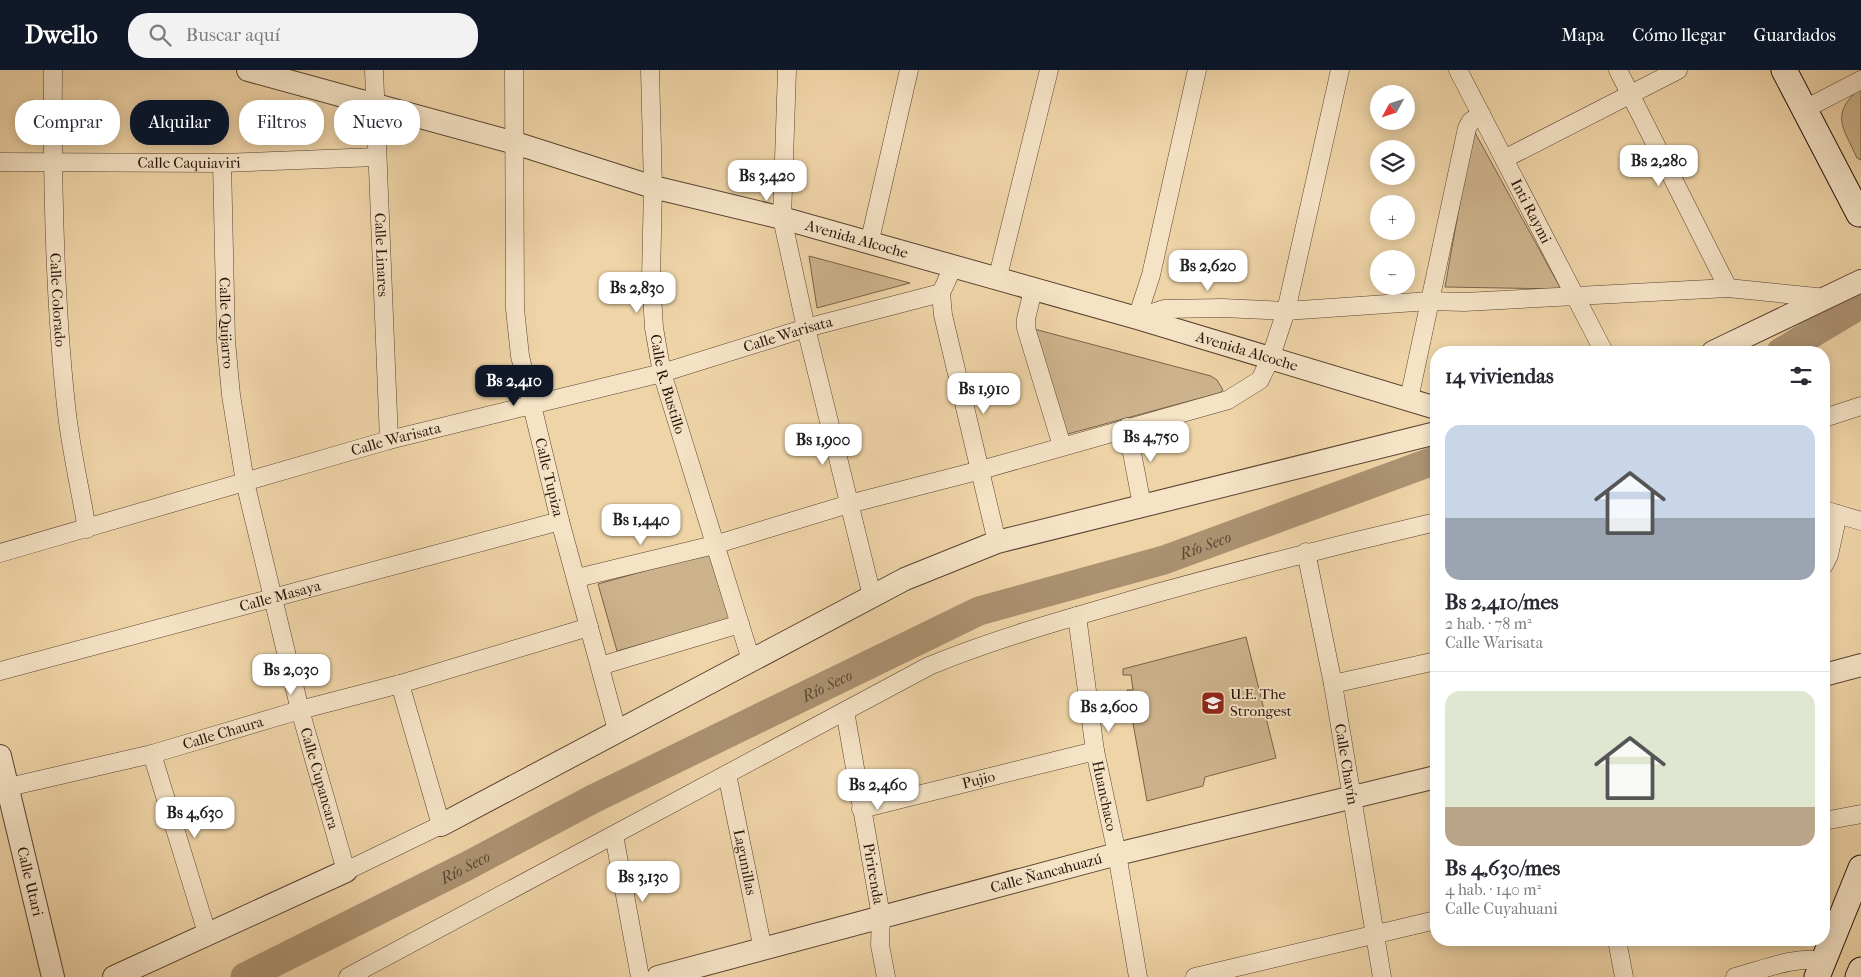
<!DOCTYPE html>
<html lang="es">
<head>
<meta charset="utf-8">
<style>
  :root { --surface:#fff; --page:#f2f2f3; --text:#2b2b33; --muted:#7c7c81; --line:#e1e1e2; --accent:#111827 }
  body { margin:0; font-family:"IM FELL French Canon",serif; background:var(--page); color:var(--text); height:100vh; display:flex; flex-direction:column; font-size:19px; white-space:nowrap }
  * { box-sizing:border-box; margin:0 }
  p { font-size:16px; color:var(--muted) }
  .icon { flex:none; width:28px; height:28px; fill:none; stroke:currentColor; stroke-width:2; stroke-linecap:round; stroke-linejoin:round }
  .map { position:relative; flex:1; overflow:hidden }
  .details { position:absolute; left:1430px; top:276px; width:400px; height:600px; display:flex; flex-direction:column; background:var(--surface); border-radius:20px; box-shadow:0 2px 12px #0003 }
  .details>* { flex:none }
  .guide { position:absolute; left:15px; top:30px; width:475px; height:45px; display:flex; gap:10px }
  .needle { width:32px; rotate:230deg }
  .fabs { position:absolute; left:1370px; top:15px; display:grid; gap:10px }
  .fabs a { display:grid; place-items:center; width:45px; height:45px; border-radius:50%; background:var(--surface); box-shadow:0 2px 12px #0003; font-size:25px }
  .price { position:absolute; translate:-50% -42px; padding:0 11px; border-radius:10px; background:#fff; color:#222; font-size:16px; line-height:32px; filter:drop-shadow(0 1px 2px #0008) }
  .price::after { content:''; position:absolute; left:50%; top:30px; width:15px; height:11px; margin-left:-8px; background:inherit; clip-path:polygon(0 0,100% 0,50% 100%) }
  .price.current { background:var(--accent); color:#fff }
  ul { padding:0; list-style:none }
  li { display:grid; align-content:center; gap:10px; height:265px; padding:0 15px }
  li+li { border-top:1px solid var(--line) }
  li span { display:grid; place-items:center; height:155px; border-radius:15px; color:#555 }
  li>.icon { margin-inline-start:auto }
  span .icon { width:90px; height:90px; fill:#fffc; stroke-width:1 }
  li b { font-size:21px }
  h2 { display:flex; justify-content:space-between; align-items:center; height:60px; padding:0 15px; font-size:21px }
  .pill { padding:0 18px; border-radius:20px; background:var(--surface); box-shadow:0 2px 12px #0003; font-size:18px; line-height:45px }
  .pill.current { background:var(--accent); color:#fff }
  header { display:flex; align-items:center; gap:30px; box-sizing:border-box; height:70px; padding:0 25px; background:var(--accent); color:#fff }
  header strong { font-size:24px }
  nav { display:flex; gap:28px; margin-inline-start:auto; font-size:18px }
  .search { width:350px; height:45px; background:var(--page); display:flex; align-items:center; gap:12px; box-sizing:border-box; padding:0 18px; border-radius:20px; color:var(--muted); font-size:19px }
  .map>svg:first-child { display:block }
</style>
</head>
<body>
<header>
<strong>Dwello</strong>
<div class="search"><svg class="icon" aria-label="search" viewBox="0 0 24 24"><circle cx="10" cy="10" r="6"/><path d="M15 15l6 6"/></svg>Buscar aquí</div>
<nav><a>Mapa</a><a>Cómo llegar</a><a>Guardados</a></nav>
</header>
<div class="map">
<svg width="1861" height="907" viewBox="0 0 1861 907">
  <rect width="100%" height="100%" fill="#efd4a7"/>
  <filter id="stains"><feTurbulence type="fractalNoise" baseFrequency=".004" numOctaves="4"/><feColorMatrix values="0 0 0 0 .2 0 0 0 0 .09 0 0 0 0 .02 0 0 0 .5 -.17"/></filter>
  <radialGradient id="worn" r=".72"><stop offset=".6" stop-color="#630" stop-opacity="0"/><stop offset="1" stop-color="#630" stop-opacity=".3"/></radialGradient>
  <!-- green -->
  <path fill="#cdb38c" stroke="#7a624a" d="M1861 17V90L1857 88C1842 55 1830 45 1861 17Z
    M1473 59 1561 219 1445 217Z
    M809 186 910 213 817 238Z
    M1034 259 1211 306 1217 310 1223 320 1219 323 1064 365Z
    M712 482 732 549 617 581 598 514Z
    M1246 567 1276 688 1205 707 1203 716 1147 731 1127 620H1133L1131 605H1123V599Z"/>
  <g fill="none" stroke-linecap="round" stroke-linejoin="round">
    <!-- river -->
    <g stroke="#ab9271" stroke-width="29">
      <path d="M1781 282 1861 234"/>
      <path id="s1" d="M245 907 467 796 593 729 979 541 1164 490 1436 390"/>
    </g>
    <!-- minor casing -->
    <g stroke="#594230" stroke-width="19">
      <g id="minor">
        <path id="s2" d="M53 0C52 112 54 224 66 335 70 376 80 418 87 459"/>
        <path id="s3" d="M374 0 389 370"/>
        <path id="s4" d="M514 0 515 239 520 286 560 451 617 660"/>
        <path id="s5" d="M650 0 653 117 651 208 654 258 662 303 751 590"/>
        <path d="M787 0 782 148 806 258 872 526"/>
        <path id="s6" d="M1458 0 1604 282"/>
        <path d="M1618 0 1728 218"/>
        <path d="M1805 39 1861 10"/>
        <path d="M1504 89 1678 0"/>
        <path id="s7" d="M0 92 222 93 376 87"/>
        <path id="s8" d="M222 93 226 271 231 325 245 412 300 640 346 801 441 755 400 614"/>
        <path d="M869 174 909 0"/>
        <path d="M997 210 1049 0"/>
        <path d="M1033 220 1026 249V258L1062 376"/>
        <path d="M941 223 943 245 997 472"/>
        <path d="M1137 248 1164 239 1222 238 1286 241 1430 231 1464 232 1728 218 1826 228"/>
        <path d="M1137 248 1151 205 1197 0"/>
        <path d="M1409 329 1467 58 1471 51 1481 44"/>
        <path d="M1824 348 1861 336"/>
        <path d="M1127 357 1142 435"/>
        <path d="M1824 440 1861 451"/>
        <path id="s9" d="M1306 482 1333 614 1382 907"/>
        <path id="s10" d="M0 483 389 370 662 303 806 258 941 223 953 197"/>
        <path d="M1824 495 1829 485 1838 444"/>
        <path d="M577 508 714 475 849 434 981 400 1228 330 1260 310 1270 289 1286 241 1340 0"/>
        <path id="s11" d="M1077 546 1095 681 1117 784 1138 907"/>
        <path d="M600 596 740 554"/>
        <path id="s12" d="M0 601 560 451"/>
        <path d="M1333 614 1436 591"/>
        <path id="s13" d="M845 641 881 846 880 875 886 907"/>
        <path d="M152 684 207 863"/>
        <path id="s14" d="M727 704 763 880"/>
        <path id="s15" d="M0 719 152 684 300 640 400 614 589 557"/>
        <path id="s16" d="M861 739 1095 681"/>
        <path d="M1824 751 1861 744"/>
        <path d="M614 765 640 907"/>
        <path d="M1617 870 1624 907"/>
        <path d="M348 907 929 596C1002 566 1077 546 1153 524 1247 498 1341 474 1436 452"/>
        <path d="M1195 907 1436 850"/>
        <path d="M1735 907C1763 900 1795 885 1824 891"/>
      </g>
    </g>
    <!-- tertiary casing -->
    <g stroke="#594230" stroke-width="24">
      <g id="tertiary">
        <path id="s17" d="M248 0 515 73 653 117 782 148 1137 248 1436 338"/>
        <path d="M1713 282 1861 211"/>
        <path d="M1824 605 1861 595"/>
        <path id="s18" d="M0 686 53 907"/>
        <path d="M441 755 905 509 997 472 1436 363"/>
        <path d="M114 907 346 801"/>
        <path id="s19" d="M658 907 1117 784 1436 707"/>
      </g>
    </g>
    <!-- secondary casing -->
    <g stroke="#271109" stroke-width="27">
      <path id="secondary" d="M1784 0 1859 144 1861 143
        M1817 907 1861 798
        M1858 907 1861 900"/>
    </g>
    <!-- minor -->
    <use href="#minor" stroke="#f5e3c6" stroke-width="18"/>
    <!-- tertiary -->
    <use href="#tertiary" stroke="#f5e3c6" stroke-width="22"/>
    <!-- secondary -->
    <use href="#secondary" stroke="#f5e3c6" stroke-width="25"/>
  </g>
  <!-- icons -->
  <defs>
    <g id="school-square" transform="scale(1.25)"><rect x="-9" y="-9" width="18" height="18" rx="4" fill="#8f2418" stroke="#f5e3c6"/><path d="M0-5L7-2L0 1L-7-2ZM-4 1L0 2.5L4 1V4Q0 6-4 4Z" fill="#fff"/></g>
  </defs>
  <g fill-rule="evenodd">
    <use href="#school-square" x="1213" y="633"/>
  </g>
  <g text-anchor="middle" stroke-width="4" stroke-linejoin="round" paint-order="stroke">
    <!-- street labels -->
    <g font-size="15" fill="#271109" stroke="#f5e3c6">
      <text dy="5" stroke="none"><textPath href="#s7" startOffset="189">Calle Caquiaviri</textPath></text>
      <text dy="5" stroke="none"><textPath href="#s6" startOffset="159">Inti Raymi</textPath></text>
      <text dy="5" stroke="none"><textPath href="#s17" startOffset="632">Avenida Alcoche</textPath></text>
      <text dy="5" stroke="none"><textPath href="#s3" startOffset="185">Calle Linares</textPath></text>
      <text dy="5" stroke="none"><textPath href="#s2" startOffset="230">Calle Colorado</textPath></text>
      <text dy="5" stroke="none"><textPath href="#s8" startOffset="160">Calle Quijarro</textPath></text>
      <text dy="5" stroke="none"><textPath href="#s10" startOffset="818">Calle Warisata</textPath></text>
      <text dy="5" stroke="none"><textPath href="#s17" startOffset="1038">Avenida Alcoche</textPath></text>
      <text dy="5" stroke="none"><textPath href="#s5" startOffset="316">Calle R. Bustillo</textPath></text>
      <text dy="5" stroke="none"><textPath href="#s10" startOffset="412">Calle Warisata</textPath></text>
      <text dy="5" stroke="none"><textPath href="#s4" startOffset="411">Calle Tupiza</textPath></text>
      <text dy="5" stroke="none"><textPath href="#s12" startOffset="290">Calle Masaya</textPath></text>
      <text dy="5" stroke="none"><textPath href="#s15" startOffset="230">Calle Chaura</textPath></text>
      <text dy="5" stroke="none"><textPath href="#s9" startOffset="216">Calle Chavín</textPath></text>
      <text dy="5" stroke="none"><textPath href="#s8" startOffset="626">Calle Cupancara</textPath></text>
      <text dy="5" stroke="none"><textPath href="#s16" startOffset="121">Pujio</textPath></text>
      <text dy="5" stroke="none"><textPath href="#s11" startOffset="182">Huanchaco</textPath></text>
      <text dy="5" stroke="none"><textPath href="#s14" startOffset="90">Lagunillas</textPath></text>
      <text dy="5" stroke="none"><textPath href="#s13" startOffset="165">Pirirenda</textPath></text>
      <text dy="5" stroke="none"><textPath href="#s19" startOffset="402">Calle Ñancahuazú</textPath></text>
      <text dy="5" stroke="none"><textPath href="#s18" startOffset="129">Calle Utari</textPath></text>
    </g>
    <!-- poi labels -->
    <g font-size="15" fill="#271109" stroke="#f5e3c6" text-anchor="start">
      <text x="1230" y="629">U.E. The<tspan x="1230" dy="17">Strongest</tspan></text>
    </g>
    <!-- water labels -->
    <g font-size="16" font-style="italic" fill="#5c4533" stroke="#f5e3c6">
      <text dy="6" stroke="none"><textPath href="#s1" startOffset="1056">Río Seco</textPath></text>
      <text dy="6" stroke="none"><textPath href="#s1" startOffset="651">Río Seco</textPath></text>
      <text dy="6" stroke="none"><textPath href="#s1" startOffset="246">Río Seco</textPath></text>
    </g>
  </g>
  <rect width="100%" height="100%" filter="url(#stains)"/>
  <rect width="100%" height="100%" fill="url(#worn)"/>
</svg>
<div class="fabs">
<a><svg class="needle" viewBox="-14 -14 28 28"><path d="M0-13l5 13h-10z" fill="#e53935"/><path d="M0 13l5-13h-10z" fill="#7c7c81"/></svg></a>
<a><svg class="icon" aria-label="layers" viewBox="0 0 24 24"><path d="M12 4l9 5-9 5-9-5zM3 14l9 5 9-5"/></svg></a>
<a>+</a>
<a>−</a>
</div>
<b class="price" style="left:1659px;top:117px">Bs 2,280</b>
<b class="price" style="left:767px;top:132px">Bs 3,420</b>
<b class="price" style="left:1208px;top:222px">Bs 2,620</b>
<b class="price" style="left:637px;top:244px">Bs 2,830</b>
<b class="price current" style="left:514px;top:337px">Bs 2,410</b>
<b class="price" style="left:984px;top:345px">Bs 1,910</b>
<b class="price" style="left:1151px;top:393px">Bs 4,750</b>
<b class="price" style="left:823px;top:396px">Bs 1,900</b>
<b class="price" style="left:641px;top:476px">Bs 1,440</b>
<b class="price" style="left:291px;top:626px">Bs 2,030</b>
<b class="price" style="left:1109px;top:663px">Bs 2,600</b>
<b class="price" style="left:878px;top:741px">Bs 2,460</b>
<b class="price" style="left:195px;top:769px">Bs 4,630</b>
<b class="price" style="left:643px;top:833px">Bs 3,130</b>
<div class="guide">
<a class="pill">Comprar</a>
<a class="pill current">Alquilar</a>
<a class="pill">Filtros</a>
<a class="pill">Nuevo</a>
</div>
<section class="details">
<h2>14 viviendas<svg class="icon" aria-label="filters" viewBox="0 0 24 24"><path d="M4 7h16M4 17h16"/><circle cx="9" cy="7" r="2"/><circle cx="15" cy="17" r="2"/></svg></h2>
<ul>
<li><span style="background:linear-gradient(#c9d6e8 60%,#9aa5b1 0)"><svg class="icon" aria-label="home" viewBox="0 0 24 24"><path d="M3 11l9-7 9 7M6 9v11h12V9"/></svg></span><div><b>Bs 2,410/mes</b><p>2 hab. · 78 m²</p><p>Calle Warisata</p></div></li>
<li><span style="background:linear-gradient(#dfe7d0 75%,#b9a48a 0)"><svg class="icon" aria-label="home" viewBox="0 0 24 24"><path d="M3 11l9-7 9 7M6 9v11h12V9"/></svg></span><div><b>Bs 4,630/mes</b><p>4 hab. · 140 m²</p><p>Calle Cuyahuani</p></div></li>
</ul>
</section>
</div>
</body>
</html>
